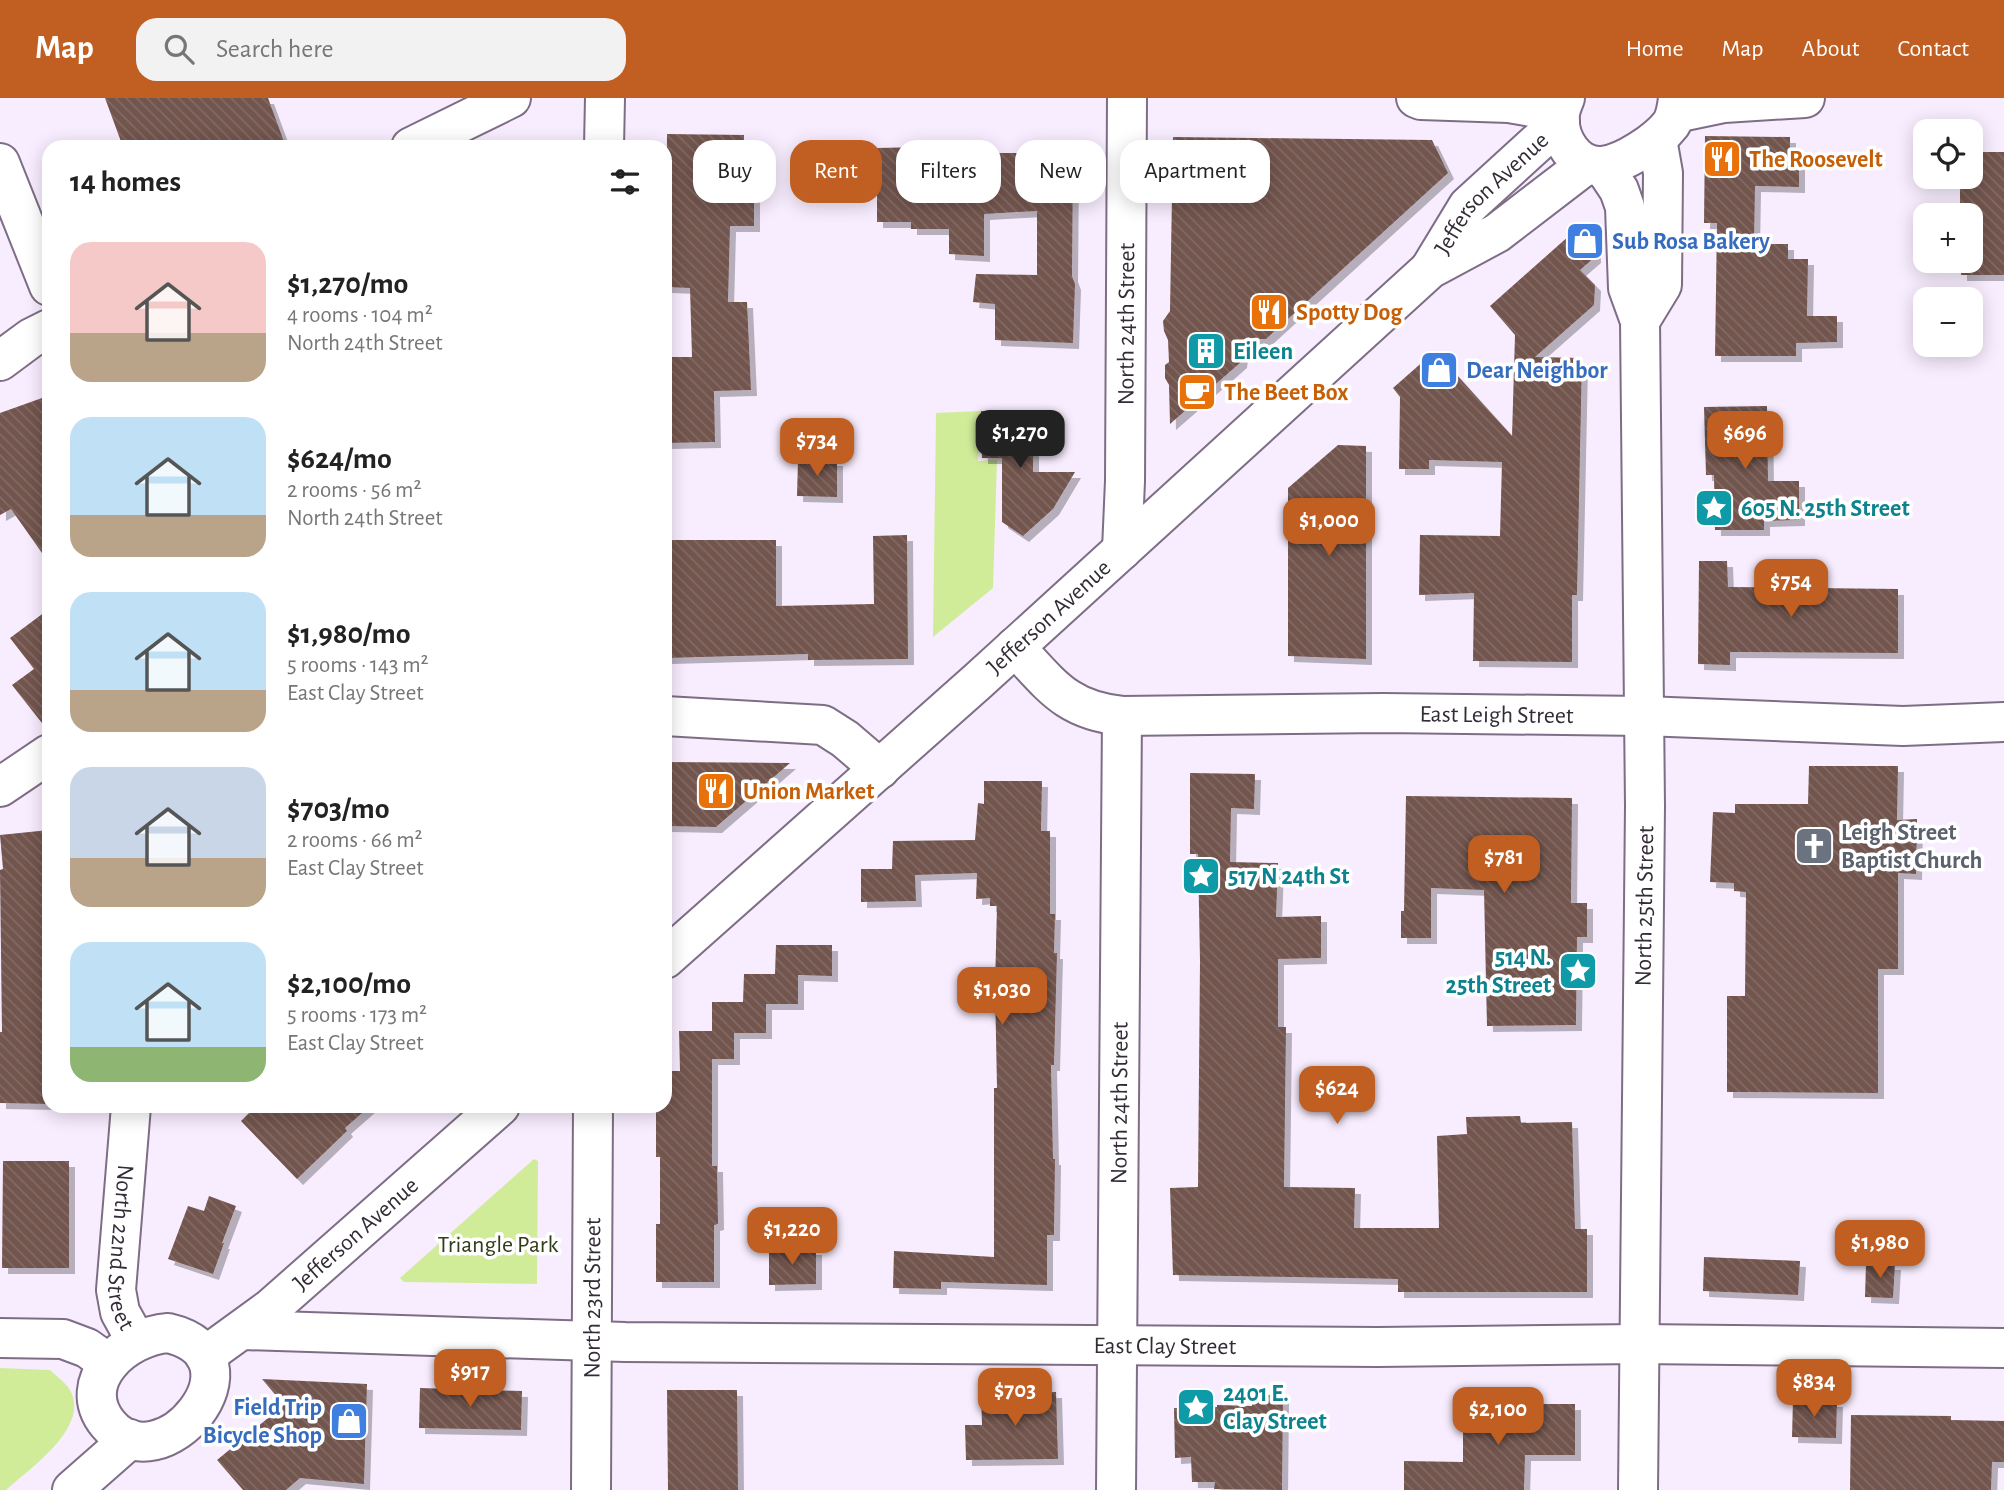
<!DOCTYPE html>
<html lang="en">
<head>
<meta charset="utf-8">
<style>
  :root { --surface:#fff; --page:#f2f2f2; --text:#222; --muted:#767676; --accent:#c05f21 }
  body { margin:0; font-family:"Alegreya Sans",sans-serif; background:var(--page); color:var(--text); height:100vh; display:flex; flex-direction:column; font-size:26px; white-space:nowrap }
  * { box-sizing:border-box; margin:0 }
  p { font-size:23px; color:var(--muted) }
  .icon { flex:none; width:38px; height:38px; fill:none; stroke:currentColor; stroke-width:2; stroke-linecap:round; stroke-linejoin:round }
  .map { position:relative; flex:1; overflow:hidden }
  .details { position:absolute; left:42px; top:42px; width:630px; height:973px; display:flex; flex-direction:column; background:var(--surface); border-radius:21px; box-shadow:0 4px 18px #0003 }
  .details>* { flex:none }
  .guide { position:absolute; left:693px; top:42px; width:665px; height:63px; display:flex; gap:14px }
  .tools { position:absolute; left:1913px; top:21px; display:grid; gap:14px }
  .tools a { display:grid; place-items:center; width:70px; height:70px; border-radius:14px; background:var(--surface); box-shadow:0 4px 18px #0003; font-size:35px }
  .price { position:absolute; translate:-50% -60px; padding:0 16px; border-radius:14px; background:var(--accent); color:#fff; font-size:23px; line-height:46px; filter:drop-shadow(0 2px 4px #0008) }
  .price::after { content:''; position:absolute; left:50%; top:42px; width:21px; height:16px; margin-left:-10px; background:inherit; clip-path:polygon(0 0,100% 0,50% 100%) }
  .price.active { background:#222; color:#fff }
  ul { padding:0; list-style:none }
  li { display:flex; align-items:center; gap:21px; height:175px; padding:0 28px }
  li span { display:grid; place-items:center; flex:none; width:196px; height:140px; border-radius:21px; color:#555 }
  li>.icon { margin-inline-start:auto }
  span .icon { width:84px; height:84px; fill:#fffc; stroke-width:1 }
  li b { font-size:30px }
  h2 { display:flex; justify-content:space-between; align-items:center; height:84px; padding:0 28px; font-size:30px }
  .tag { padding:0 24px; border-radius:21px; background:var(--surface); box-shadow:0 4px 18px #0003; font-size:24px; line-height:63px }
  .tag.active { background:var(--accent); color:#fff }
  header { display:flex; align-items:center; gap:42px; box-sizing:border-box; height:98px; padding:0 35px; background:var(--accent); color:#fff }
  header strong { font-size:33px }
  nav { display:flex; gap:38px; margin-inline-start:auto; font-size:24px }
  .search { width:490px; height:63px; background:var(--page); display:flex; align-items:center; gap:18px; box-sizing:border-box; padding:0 24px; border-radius:21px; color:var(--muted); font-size:26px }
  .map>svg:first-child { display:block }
</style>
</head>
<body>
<header>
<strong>Map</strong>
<div class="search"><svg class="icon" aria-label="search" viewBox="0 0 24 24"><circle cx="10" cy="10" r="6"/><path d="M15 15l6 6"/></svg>Search here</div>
<nav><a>Home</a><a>Map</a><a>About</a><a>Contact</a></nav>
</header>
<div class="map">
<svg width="2004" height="1392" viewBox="0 0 2004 1392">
  <defs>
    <pattern id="building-back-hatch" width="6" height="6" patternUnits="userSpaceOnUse" patternTransform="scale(1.75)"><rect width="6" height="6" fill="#72544e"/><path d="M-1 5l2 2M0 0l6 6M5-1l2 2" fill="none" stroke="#826a65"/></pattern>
    <filter id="shadow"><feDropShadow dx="6" dy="6" stdDeviation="0" flood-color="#0004"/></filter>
  </defs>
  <rect width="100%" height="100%" fill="#f8edfe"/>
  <!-- green -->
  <path fill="#d1ec99" d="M981 313 978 363 997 362 993 490 933 539 936 315Z
    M534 1061 538 1063 537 1186 404 1184 400 1180Z
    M0 1270 50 1272C56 1278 65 1284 70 1292 91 1329 30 1370 6 1392H0Z"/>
  <!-- building -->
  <path fill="url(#building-back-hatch)" filter="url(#shadow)" d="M105 0H268L286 49H123Z
    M667 36 744 37V93H754V128H730L728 204H747L751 292 714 293 715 344 665 345V259H692L690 190 666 189Z
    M1705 38 1790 39V59H1799V89L1755 88 1754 146H1788V161H1808L1807 218H1837V244L1796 245V258H1715L1717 125H1704Z
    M1173 39 1432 42 1448 75 1266 241H1244L1241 264 1170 326 1169 287 1165 280V267L1169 264 1168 242 1164 233 1163 223 1170 213Z
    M922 49V54L945 55H1026V63L1073 62 1072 178 1075 186 1073 245 995 242V206L973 204 976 176 1037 177V113L984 116V158L949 156V131H911V124H877V50Z
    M1970 54H2004V177H1961V163H1970V117L1960 115V79H1970Z
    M1579 129 1594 138 1595 159 1580 172 1595 187 1594 207 1535 259 1582 260 1577 497H1572V564L1473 563 1474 495 1419 497 1420 437 1500 438 1502 364 1429 362V371H1399L1400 299 1393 290 1435 253 1512 338 1515 237 1490 208Z
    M42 300 49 321V465L11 411 0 417V315Z
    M1767 308 1768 383H1799V422L1764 423V432H1715L1714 377H1706L1704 309Z
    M981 313 1033 314V374H1075L1053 411 1023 438 1002 424V360H982Z
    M1338 347 1366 348V561L1288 558V390Z
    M798 362H837V399L797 398Z
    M907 437 908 561 808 562V556L666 560 665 442H776V508L874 506 873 438Z
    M1699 463H1727L1728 489 1898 491V555L1730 554V567L1698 566Z
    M49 511V634L12 587 34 571 10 540Z
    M665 664 790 665 716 729 665 728Z
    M1809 668H1898L1897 722 1917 721 1916 776 1898 775V871H1878V995L1727 994V898H1745L1746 794 1734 793V785L1710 784 1713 714 1735 715V706H1808Z
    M1190 675 1255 676 1254 711 1231 710 1230 764 1278 765 1276 819 1321 818V860L1278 861V929H1286L1284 1089 1355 1090 1354 1130H1439L1437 1038 1467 1036 1466 1019 1520 1018 1521 1025 1572 1024 1575 1131H1587V1194H1398V1181L1173 1177 1170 1090 1198 1089 1200 863 1198 756H1190Z
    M984 683H1042L1041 733H1050V816H1055L1054 855H1057L1054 967H1051L1053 1061H1055L1054 1137H1047V1187L941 1184V1191L893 1190 894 1153 994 1159V990H997L995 888 997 808H990V800L976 801 977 775 915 777 916 803 861 804V771H892L893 743 975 742 978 705 984 706Z
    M1406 698 1572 700 1571 805H1587V839H1577L1576 927 1487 928 1484 792 1431 790V840H1401V813H1404Z
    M49 732V1006L0 1005V934H2L0 772 3 771 0 737Z
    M776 847H832V878L798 877V906H766V935H734V961H712V1068H717L718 1126 714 1127V1184H656V1126H660V1059H656V1008H665V973H680L679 933H712V904H743L744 876H775Z
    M256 1008H370L345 1030 347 1033 297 1081 241 1023Z
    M3 1063H69V1170H2Z
    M209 1098 236 1108 222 1145H224L213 1176 168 1161 188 1108 204 1113Z
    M769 1151H816V1186L769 1187Z
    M1704 1159 1800 1163 1798 1197 1703 1193Z
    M1866 1165 1895 1166 1893 1200 1865 1199Z
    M262 1281 367 1286 364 1386 300 1380 286 1392H243L217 1362 284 1307Z
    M420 1290 522 1293 521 1332 419 1330Z
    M667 1292H737L738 1392H668Z
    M1056 1294 1058 1361 966 1362 965 1327H982L981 1295Z
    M1252 1297H1283L1282 1392 1214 1391 1215 1384H1192L1191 1359 1175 1360 1174 1310 1217 1309V1307L1252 1308Z
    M1793 1302 1837 1303 1836 1340 1792 1339Z
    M1463 1306H1575V1357H1525L1524 1392H1404V1363L1463 1364Z
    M1851 1317 1951 1318V1322L2004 1323V1364H1992L1991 1392H1850Z"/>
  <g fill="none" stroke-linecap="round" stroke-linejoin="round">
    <!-- street casing -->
    <g stroke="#7e6d86" stroke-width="42">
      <g id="street">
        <path d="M1416 0 1421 2 1509 5 1560 14"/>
        <path d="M1676 15 1724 5 1805 0"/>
        <path d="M411 49 511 0"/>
        <path d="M604 49 605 0"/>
        <path d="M0 65 49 188"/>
        <path d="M0 263 31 240 49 231"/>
        <path id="s1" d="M1122 452 1125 383 1127 0"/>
        <path id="s2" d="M1015 549C1052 588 1066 612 1122 618L1383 615 1644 618"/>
        <path d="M665 618 823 627 845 641 880 671"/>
        <path d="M0 689 49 656"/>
        <path id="s3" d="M131 1008 116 1192 120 1214 136 1243"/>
        <path id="s4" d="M243 1232 625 1244 1378 1249 1638 1246 2004 1250"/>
        <path id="s5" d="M591 1392 593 1008"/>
        <path id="s6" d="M1116 1392 1122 618"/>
      </g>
    </g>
    <!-- secondary casing -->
    <g stroke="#7e6d86" stroke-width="42">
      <g id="secondary">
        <path d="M1565 0C1563 5 1561 10 1560 15 1557 40 1575 70 1602 68 1624 66 1658 43 1671 26 1676 18 1677 9 1678 0"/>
        <path d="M1603 68 1619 92 1625 109 1628 190 1640 223 1645 708 1638 1392"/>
        <path id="s7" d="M1431 169 1468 108 1560 24"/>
        <path d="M1640 223 1662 187 1663 75 1657 41"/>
        <path d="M1644 618 1903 628 2004 624"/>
        <path id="s8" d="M665 861 978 583 1430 171 1497 135 1587 66"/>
        <path d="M168 1235C271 1259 160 1391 108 1326 73 1283 126 1238 168 1235Z"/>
        <path d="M0 1240 63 1241 87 1250 108 1265"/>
        <path id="s9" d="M205 1258 271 1210 500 1008"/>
        <path d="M72 1392 130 1341"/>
      </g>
    </g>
    <!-- street -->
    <use href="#street" stroke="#fff" stroke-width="38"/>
    <!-- secondary -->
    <use href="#secondary" stroke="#fff" stroke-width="38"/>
  </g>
  <!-- icons -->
  <defs>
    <g id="restaurant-square" transform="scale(2.0125)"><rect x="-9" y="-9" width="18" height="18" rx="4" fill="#e8710a" stroke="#fff"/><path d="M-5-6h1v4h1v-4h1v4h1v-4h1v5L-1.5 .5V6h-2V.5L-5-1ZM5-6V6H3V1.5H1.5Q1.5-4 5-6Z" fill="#fff"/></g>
    <g id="shop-square" transform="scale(2.0125)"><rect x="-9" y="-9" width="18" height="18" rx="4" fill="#3f7fe0" stroke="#fff"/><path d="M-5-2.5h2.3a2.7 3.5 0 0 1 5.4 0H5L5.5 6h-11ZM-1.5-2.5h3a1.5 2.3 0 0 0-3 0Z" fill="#fff"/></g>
    <g id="building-square" transform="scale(2.0125)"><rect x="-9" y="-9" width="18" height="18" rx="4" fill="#0f9aa8" stroke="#fff"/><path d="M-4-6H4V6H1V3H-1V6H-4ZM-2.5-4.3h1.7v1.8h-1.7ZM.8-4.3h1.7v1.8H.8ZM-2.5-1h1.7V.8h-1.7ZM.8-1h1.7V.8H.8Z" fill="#fff"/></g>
    <g id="cafe-square" transform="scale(2.0125)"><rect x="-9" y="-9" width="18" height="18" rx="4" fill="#e8710a" stroke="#fff"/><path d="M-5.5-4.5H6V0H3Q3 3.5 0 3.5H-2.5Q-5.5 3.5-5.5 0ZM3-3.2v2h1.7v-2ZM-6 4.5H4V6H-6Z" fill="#fff"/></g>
    <g id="sight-square" transform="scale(2.0125)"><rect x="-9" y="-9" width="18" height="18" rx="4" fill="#0f9aa8" stroke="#fff"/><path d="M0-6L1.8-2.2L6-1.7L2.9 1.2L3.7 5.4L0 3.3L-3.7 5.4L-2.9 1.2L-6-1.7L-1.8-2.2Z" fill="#fff"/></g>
    <g id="church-square" transform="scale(2.0125)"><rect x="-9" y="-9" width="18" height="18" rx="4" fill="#6b7280" stroke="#fff"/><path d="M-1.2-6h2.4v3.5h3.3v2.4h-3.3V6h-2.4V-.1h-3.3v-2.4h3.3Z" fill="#fff"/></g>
  </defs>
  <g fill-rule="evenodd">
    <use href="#restaurant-square" x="1722" y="61"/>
    <use href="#shop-square" x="1585" y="143"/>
    <use href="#restaurant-square" x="1269" y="214"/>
    <use href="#building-square" x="1206" y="253"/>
    <use href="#shop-square" x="1439" y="272"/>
    <use href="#cafe-square" x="1197" y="294"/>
    <use href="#sight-square" x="1714" y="410"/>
    <use href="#restaurant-square" x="716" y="693"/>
    <use href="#church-square" x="1814" y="748"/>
    <use href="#sight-square" x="1201" y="778"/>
    <use href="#sight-square" x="1578" y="873"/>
    <use href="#sight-square" x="1196" y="1309"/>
    <use href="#shop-square" x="349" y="1323"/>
  </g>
  <g text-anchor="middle" stroke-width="7" stroke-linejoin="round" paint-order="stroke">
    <!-- food labels -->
    <g font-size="24" font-weight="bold" fill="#c56008" stroke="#fff" text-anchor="start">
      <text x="1749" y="69">The Roosevelt</text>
      <text x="1296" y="222">Spotty Dog</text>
      <text x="1224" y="302">The Beet Box</text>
      <text x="743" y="701">Union Market</text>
    </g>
    <!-- street labels -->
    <g font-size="24" fill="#332c36" stroke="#fff">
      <text dy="8" stroke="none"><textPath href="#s7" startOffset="96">Jefferson Avenue</textPath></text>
      <text dy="8" stroke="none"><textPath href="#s1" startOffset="226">North 24th Street</textPath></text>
      <text dy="8" stroke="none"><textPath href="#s8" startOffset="514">Jefferson Avenue</textPath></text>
      <text dy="8" stroke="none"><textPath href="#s2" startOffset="506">East Leigh Street</textPath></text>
      <text transform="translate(1644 808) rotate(-89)" y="8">North 25th Street</text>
      <text dy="8" stroke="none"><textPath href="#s6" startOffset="387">North 24th Street</textPath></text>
      <text dy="8" stroke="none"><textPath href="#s9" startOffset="194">Jefferson Avenue</textPath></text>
      <text dy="8" stroke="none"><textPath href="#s3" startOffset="142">North 22nd Street</textPath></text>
      <text dy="8" stroke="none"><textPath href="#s5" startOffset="192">North 23rd Street</textPath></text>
      <text dy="8" stroke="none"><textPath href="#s4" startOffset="922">East Clay Street</textPath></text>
    </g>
    <!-- shop labels -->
    <g font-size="24" font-weight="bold" fill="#366cbe" stroke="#fff" text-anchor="start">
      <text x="1612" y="151">Sub Rosa Bakery</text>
      <text x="1466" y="280">Dear Neighbor</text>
      <text x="322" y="1317" text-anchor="end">Field Trip<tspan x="322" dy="28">Bicycle Shop</tspan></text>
    </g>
    <!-- culture labels -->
    <g font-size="24" font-weight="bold" fill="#0d838f" stroke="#fff" text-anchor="start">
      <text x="1233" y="261">Eileen</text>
      <text x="1741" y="418">605 N. 25th Street</text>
      <text x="1228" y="786">517 N 24th St</text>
      <text x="1551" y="867" text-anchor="end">514 N.<tspan x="1551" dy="28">25th Street</tspan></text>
      <text x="1223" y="1303">2401 E.<tspan x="1223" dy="28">Clay Street</tspan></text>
    </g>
    <!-- worship labels -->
    <g font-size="24" font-weight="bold" fill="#5b616d" stroke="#fff" text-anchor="start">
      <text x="1841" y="742">Leigh Street<tspan x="1841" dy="28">Baptist Church</tspan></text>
    </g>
    <!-- park labels -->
    <g font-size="24" fill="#313c18" stroke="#fff">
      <text x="498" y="1154">Triangle Park</text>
    </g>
  </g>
</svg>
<div class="tools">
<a><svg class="icon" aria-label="locate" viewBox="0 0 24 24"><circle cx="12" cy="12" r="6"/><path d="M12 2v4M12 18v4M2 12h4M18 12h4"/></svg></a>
<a>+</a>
<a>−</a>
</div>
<b class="price active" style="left:1020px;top:372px">$1,270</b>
<b class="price" style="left:1745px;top:373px">$696</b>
<b class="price" style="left:817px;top:380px">$734</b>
<b class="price" style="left:1329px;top:460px">$1,000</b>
<b class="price" style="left:1791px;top:521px">$754</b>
<b class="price" style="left:1504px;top:797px">$781</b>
<b class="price" style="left:1002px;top:929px">$1,030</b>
<b class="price" style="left:1337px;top:1028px">$624</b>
<b class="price" style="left:792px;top:1169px">$1,220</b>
<b class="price" style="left:1880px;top:1182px">$1,980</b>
<b class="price" style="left:470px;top:1311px">$917</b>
<b class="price" style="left:1814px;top:1321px">$834</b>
<b class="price" style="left:1015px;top:1330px">$703</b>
<b class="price" style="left:1498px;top:1349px">$2,100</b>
<div class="guide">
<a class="tag">Buy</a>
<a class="tag active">Rent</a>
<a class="tag">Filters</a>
<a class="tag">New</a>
<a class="tag">Apartment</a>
</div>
<section class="details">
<h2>14 homes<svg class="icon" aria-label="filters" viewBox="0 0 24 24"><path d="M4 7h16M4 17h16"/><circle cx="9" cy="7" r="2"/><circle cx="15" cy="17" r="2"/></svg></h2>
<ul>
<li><span style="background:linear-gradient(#f6c9c9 65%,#b9a48a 0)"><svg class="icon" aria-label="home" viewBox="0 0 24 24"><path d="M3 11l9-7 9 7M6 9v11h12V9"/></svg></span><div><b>$1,270/mo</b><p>4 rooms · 104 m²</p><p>North 24th Street</p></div></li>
<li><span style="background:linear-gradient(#bfe0f5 70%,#b9a48a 0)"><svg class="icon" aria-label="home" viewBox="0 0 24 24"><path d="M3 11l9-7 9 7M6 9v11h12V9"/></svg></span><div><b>$624/mo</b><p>2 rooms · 56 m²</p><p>North 24th Street</p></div></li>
<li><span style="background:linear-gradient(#bfe0f5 70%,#b9a48a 0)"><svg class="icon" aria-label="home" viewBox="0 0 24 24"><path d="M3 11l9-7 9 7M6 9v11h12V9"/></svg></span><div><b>$1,980/mo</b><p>5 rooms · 143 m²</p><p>East Clay Street</p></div></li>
<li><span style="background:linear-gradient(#c9d6e8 65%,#b9a48a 0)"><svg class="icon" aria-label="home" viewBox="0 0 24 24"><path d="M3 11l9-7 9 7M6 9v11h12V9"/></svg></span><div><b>$703/mo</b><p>2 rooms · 66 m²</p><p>East Clay Street</p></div></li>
<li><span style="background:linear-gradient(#bfe0f5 75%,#8fb573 0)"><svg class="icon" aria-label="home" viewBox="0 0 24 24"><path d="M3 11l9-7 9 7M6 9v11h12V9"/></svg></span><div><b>$2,100/mo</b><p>5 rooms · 173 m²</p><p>East Clay Street</p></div></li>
</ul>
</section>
</div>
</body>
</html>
